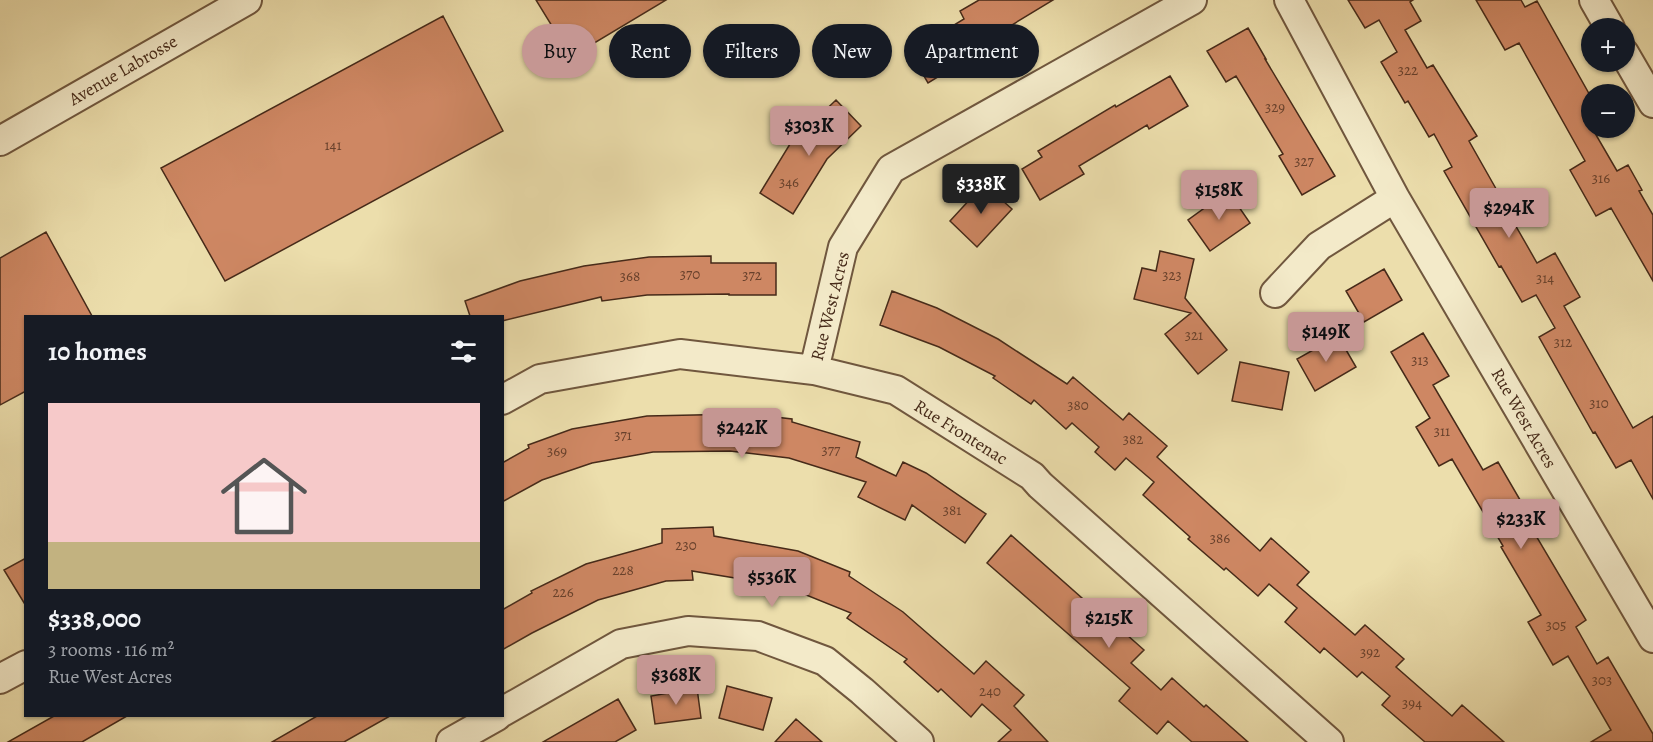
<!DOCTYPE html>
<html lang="en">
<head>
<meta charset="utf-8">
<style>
  :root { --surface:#171b24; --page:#20242c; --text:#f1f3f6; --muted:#9ea1a6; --line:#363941; --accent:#c59692 }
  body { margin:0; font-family:Alegreya,serif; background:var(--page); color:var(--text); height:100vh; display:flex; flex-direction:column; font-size:22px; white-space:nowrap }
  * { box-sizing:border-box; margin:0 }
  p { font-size:20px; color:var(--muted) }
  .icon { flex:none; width:33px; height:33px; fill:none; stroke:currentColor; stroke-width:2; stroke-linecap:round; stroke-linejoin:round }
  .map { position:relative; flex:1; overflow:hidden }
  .sheet { position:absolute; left:24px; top:315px; width:480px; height:402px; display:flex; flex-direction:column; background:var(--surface); border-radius:0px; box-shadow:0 2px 4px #0004 }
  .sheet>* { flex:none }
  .top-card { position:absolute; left:522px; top:24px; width:570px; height:54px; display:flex; gap:12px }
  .fabs { position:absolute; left:1581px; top:18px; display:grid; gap:12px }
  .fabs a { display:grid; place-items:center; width:54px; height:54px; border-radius:50%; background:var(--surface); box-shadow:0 2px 4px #0004; font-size:30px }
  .price { position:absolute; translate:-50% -51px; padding:0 14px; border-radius:6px; background:var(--accent); color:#111; font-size:20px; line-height:39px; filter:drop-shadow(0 2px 3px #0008) }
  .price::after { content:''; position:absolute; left:50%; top:36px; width:18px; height:14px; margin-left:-9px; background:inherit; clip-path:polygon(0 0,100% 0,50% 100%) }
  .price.current { background:#222; color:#fff }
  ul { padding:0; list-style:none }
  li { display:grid; align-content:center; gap:12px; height:318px; padding:0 24px }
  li+li { border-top:2px solid var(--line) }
  li span { display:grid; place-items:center; height:186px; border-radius:0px; color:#555 }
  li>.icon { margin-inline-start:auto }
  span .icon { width:108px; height:108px; fill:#fffc; stroke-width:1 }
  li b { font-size:26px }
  h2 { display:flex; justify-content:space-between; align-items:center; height:72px; padding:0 24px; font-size:26px }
  .chip { padding:0 21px; border-radius:27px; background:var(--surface); box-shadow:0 2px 4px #0004; font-size:21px; line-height:54px }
  .chip.current { background:var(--accent); color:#111 }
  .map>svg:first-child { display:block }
</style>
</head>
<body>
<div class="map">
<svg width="1653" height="742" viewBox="0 0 1653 742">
  <rect width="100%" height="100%" fill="#ecdeac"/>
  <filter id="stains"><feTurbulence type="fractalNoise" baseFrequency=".00333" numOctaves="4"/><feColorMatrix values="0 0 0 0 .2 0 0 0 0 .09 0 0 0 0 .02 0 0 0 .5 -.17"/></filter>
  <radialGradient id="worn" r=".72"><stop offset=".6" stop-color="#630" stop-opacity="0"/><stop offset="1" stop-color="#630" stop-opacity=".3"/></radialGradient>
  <!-- building -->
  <path fill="#ce8763" stroke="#462a19" stroke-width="1.5" d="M536 0H666L571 57Z
    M979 0H1053L1002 31 1005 36 928 83 910 52 964 19 960 11Z
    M1348 0H1413L1410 2 1421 21 1405 30 1427 68 1433 65 1477 136 1469 141 1499 194 1498 195 1537 263 1555 253 1580 297 1564 306 1633 428 1653 416V499L1631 460 1616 468 1595 432 1593 433 1539 337 1555 328 1536 295 1522 302 1501 266 1499 267 1444 171 1452 167 1434 134 1429 137 1408 101 1405 103 1381 62 1397 52 1379 20 1365 28Z
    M1476 0H1521L1525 7 1537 1 1592 99V128L1617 171 1628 165 1642 190 1639 191 1653 215V281L1611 208 1596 216 1570 170 1585 161 1519 43 1505 50Z
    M443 16 503 131 225 281 161 168Z
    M1248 28 1266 59H1265L1335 176 1302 195 1279 156 1283 154 1236 76 1226 82 1207 51Z
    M1170 76 1188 106 1149 129 1147 125 1079 166 1084 174 1040 200 1022 169 1042 157 1038 151 1115 105 1116 107Z
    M836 100 861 126 827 159 793 214 760 193 790 144Z
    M984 184 1012 209 977 247 950 221Z
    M1228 191 1250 223 1210 251 1188 220Z
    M46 232 92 316H26V391L0 405V258Z
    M1160 251 1194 259 1185 298 1227 350 1198 374 1165 334 1191 313 1134 299 1142 268 1156 271Z
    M711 256V263H776V295H729V294L647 295 602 301 601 297 502 321V316H470L465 301 520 281 584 266 649 257Z
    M1384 269 1402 300 1364 322 1346 291Z
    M892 291 937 308 998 339 1067 384 1073 377 1123 420 1129 413 1167 446 1157 457 1260 551 1271 538 1309 572 1297 585 1355 635 1365 625 1404 659 1396 667 1452 716 1462 705 1504 742H1425L1382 705 1390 696 1362 672 1357 677 1324 648 1320 653 1285 622 1297 608 1269 584 1258 596 1226 568 1224 570 1188 539 1190 537 1143 495 1154 482 1126 458 1115 470 1095 452 1099 447 1072 423 1066 429 1034 400 1031 404 993 378 995 376 939 347 880 325Z
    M1423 333 1449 376 1433 385 1483 470 1498 462 1523 505 1519 507 1586 620 1576 627 1597 664 1608 657 1653 734V742H1591L1611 730 1568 656 1553 665 1528 622 1541 615 1501 547 1503 546 1452 459 1439 466 1416 427 1430 418 1391 352Z
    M1338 336 1356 367 1315 391 1297 359Z
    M1240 362 1289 372 1282 410 1232 401Z
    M742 413 792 419V422L860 442 856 457 896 476 903 462 926 473 986 514 965 543 912 505 905 520 858 497 866 482 789 458 730 451 653 452 592 463 542 480 502 502V463L529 448 528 445 572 429 647 416 741 414Z
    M713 527 714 536 798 551 850 572 849 576 903 612 974 674 986 661 1024 695 1014 706 1048 742H998L1011 730 982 704 971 717 941 689 938 692 904 662 907 659 847 618 851 613 784 586 692 571 693 580 666 581 598 600 532 633 502 650V610L532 593 531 591 586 564 662 543V529Z
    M1011 535 1108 621 1109 619 1144 650 1131 663 1161 690 1172 678 1204 707 1206 705 1248 742H1192L1168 721 1157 734 1119 701 1130 688 987 563Z
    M26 558V606L4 570Z
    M727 686 772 698 763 730 719 718Z
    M697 688 701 718 655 724 651 696Z
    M618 699 636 730 615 742H543Z
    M54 716H127L82 742H8Z
    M317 716H390L344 742H272Z
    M796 719 822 742H775Z"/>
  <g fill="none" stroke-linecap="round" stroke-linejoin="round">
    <!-- minor casing -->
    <g stroke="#70573e" stroke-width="32">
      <path id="minor" d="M1289 0 1395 198 1653 638
        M1594 0 1610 28
        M1624 53 1653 103
        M0 141 247 0
        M1275 293 1319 246 1395 198
        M814 370 843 247 891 169 1192 0
        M502 400 540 379 680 354 814 370 896 390 1032 476 1040 485 1329 742
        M0 679 26 665
        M502 712 621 644 688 631 758 636 825 661 862 691 919 742
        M451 742 497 716"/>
    </g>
    <!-- minor -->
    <use href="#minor" stroke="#f3eac9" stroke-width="28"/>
  </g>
  <g text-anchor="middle" stroke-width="5" stroke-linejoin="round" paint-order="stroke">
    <!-- number labels -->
    <g font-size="15" fill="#68412c">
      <text x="1408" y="75">322</text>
      <text x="1275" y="112">329</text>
      <text x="333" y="150">141</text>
      <text x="1304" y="166">327</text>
      <text x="1601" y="183">316</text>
      <text x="789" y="187">346</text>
      <text x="690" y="279">370</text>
      <text x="752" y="280">372</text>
      <text x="1172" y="280">323</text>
      <text x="630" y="281">368</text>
      <text x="1545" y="283">314</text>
      <text x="1194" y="340">321</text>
      <text x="1563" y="347">312</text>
      <text x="1420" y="365">313</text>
      <text x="1599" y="408">310</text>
      <text x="1078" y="410">380</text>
      <text x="1442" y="436">311</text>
      <text x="623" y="440">371</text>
      <text x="1133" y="444">382</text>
      <text x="831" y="455">377</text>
      <text x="557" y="456">369</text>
      <text x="952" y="515">381</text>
      <text x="1220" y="543">386</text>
      <text x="686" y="550">230</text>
      <text x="623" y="575">228</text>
      <text x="563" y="597">226</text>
      <text x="1556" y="630">305</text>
      <text x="1370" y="657">392</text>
      <text x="1602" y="685">303</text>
      <text x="990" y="696">240</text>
      <text x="1412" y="708">394</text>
    </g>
    <!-- street labels -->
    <g font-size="18" fill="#462a19" stroke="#f3eac9">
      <text transform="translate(123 70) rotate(-30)" y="6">Avenue Labrosse</text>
      <text transform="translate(830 306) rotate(-76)" y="6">Rue West Acres</text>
      <text transform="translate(1524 418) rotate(60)" y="6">Rue West Acres</text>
      <text transform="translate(961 432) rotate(32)" y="6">Rue Frontenac</text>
    </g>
  </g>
  <rect width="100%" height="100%" filter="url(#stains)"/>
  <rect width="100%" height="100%" fill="url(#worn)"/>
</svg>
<div class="fabs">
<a>+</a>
<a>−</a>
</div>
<b class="price" style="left:809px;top:157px">$303K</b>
<b class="price current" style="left:981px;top:215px">$338K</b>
<b class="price" style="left:1219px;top:221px">$158K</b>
<b class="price" style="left:1509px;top:239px">$294K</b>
<b class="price" style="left:1326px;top:363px">$149K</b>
<b class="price" style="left:742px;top:459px">$242K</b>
<b class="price" style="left:1521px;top:550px">$233K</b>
<b class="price" style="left:772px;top:608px">$536K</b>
<b class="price" style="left:1109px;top:649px">$215K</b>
<b class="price" style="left:676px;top:706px">$368K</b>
<div class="top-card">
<a class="chip current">Buy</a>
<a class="chip">Rent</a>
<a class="chip">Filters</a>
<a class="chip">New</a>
<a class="chip">Apartment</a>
</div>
<section class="sheet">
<h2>10 homes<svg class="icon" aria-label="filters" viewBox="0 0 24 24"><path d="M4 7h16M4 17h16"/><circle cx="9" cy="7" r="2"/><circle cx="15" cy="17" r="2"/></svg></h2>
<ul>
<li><span style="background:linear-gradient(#f6c9c9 75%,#c2b280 0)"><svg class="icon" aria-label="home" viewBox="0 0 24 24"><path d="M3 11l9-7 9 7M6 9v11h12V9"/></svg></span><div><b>$338,000</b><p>3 rooms · 116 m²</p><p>Rue West Acres</p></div></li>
</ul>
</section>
</div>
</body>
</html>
